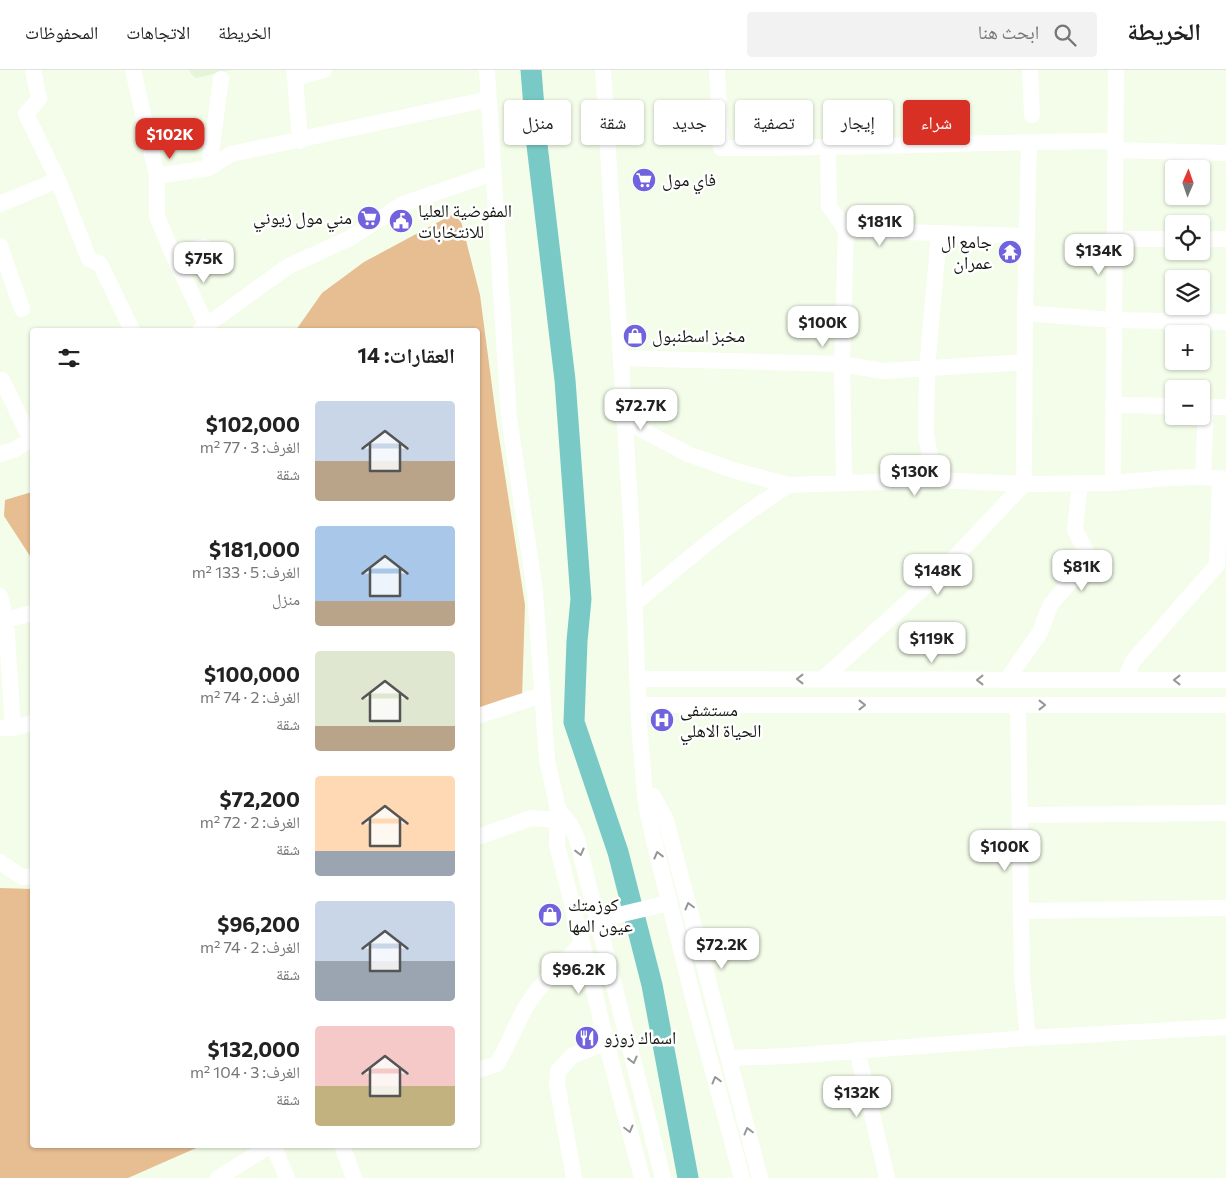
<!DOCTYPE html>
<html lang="ar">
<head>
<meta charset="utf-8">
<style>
  :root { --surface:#fff; --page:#f2f2f2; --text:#222; --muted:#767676; --line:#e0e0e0; --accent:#d93025 }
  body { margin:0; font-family:Commissioner,"Noto Naskh Arabic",sans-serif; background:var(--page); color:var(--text); direction:rtl; height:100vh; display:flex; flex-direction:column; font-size:19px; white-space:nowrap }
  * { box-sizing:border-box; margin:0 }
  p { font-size:16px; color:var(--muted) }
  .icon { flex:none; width:28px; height:28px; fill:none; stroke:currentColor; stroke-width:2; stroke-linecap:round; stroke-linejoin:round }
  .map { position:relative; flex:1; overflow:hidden; direction:ltr }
  .sheet { position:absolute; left:30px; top:258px; width:450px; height:820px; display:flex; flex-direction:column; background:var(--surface); border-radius:5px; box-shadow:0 1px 4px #0004; direction:rtl }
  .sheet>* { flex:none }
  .hud { position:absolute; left:495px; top:30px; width:475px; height:45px; direction:rtl; display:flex; gap:10px }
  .needle { width:32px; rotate:2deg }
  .tools { position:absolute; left:1165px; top:90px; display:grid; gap:10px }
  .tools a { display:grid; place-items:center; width:45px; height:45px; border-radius:5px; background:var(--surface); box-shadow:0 1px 4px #0004; font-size:25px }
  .price { position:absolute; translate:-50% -42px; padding:0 11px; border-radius:10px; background:#fff; color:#222; font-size:16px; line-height:32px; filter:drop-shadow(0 1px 2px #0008) }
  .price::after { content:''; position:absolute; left:50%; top:30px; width:15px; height:11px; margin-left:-8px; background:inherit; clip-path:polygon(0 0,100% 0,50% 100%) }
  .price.current { background:var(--accent); color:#fff }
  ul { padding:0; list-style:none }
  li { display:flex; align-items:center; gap:15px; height:125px; padding:0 25px }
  li span { display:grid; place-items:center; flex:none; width:140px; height:100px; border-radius:5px; color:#555 }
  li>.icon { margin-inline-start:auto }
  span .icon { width:60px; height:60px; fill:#fffc; stroke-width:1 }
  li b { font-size:21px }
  h2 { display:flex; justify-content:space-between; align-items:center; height:60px; padding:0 25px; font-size:21px }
  .pill { padding:0 18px; border-radius:5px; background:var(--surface); box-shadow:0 1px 4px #0004; font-size:18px; line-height:45px }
  .pill.current { background:var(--accent); color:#fff }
  header { display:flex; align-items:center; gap:30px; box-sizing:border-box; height:70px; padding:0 25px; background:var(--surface); border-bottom:1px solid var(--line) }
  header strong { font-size:24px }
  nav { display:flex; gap:28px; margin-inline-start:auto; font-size:18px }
  .search { width:350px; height:45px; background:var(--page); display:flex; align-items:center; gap:12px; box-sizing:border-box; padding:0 18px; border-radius:5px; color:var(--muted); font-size:19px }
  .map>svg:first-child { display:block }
</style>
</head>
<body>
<header>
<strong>الخريطة</strong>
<div class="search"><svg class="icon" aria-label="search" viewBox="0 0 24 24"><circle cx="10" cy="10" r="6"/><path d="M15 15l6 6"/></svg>ابحث هنا</div>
<nav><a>الخريطة</a><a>الاتجاهات</a><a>المحفوظات</a></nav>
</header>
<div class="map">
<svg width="1226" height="1108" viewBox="0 0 1226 1108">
  <rect width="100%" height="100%" fill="#f3fde9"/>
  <!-- built -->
  <path fill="#e6f4d8" d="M190 0H231L196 8 191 4Z"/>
  <!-- green -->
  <path fill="#e7bd92" d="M457 142 460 147 480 225 497 354 525 535 522 628 478 639V260H296L322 223 364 192Z
    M32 422V488L30 486 4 446 5 430Z
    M0 818 32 819V1075H203L128 1108H0Z"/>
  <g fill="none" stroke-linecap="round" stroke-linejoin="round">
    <!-- river -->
    <path stroke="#79cac6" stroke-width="21" d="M531 0 537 75 565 310 581 529 577 571 574 652 618 782 652 915 688 1108"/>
    <!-- minor -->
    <path stroke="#fff" stroke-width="16" d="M33 0 39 29 26 44 58 110 89 189 100 194 132 260
      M133 0 157 106V146L174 187 204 176
      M294 0 295 8 324 0
      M487 0 509 348 535 521 547 690 558 739 557 775 593 916 606 972 642 1108
      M603 0 632 468 639 653 645 725 648 744 656 779 696 939 742 1108
      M717 0 721 78C853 78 984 72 1116 71
      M1030 0 1032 45
      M295 8 300 71
      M828 78 829 136 846 160 1026 166
      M1116 80 1226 83
      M209 98 221 9
      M157 106 209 98 231 84 489 29
      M0 134 58 110
      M1115 169H1174
      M1201 169H1226
      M0 176 22 239
      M174 187 206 254
      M1025 243 1113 250 1226 252
      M200 260 287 197 350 168 403 134 493 103
      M621 288 842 294 883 301 1025 292
      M2 310 31 370
      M1113 335 1174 336
      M1201 337H1226
      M625 351 688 384 736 401 789 415 935 410 1024 414 1113 413 1169 408 1203 407 1226 409
      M0 384 14 380 32 369
      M1203 407 1206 337
      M935 410 926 365 927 298 939 164
      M844 413 842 294 846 160
      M1113 413 1116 0
      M0 526 6 550 13 658
      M634 534C684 492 734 449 789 415
      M6 550 32 543
      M637 609 1226 610
      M823 609 942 501 1024 414 1025 243 1029 72
      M1007 610 1040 562 1051 534 1085 495 1086 481 1075 460 1080 413
      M1125 610 1133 591 1217 495 1220 408
      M638 635H1226
      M1018 635 1022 907 1028 968
      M478 646 542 625
      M0 658H13L32 653
      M645 725 653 726 666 750 760 1108
      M558 739 570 754 577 769 663 1108
      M1019 745 1226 743
      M478 767 531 748 556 750
      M0 792 22 807H32
      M1021 841 1226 838
      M597 850 669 833
      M857 980 887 1108
      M729 988 788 986 1028 968 1226 957
      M478 1000 497 994C507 977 514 959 523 942 537 915 562 895 582 873
      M273 1075 287 1108
      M342 1075 354 1108
      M218 1108 271 1075
      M574 1108 557 1014 558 1001 572 986 606 972"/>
  </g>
  <!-- one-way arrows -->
  <defs><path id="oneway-chevron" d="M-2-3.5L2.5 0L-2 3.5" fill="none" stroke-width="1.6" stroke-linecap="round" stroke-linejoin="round" transform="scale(1.25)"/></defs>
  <g stroke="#959793">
    <use href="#oneway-chevron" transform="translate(800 609) rotate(-180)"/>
    <use href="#oneway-chevron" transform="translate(980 610) rotate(-180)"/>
    <use href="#oneway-chevron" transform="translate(1177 610) rotate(-180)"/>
    <use href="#oneway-chevron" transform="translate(862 635)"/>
    <use href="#oneway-chevron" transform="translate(1042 635)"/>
    <use href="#oneway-chevron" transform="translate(580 782) rotate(76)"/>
    <use href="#oneway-chevron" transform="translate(658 785) rotate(-104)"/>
    <use href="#oneway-chevron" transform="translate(689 836) rotate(-105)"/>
    <use href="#oneway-chevron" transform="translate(633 990) rotate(76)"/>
    <use href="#oneway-chevron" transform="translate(716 1010) rotate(-105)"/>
    <use href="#oneway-chevron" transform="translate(629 1059) rotate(75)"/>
    <use href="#oneway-chevron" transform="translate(748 1061) rotate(-105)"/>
  </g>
  <!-- icons -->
  <defs>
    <g id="supermarket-disc" transform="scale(1.25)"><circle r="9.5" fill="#7162dd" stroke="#fff"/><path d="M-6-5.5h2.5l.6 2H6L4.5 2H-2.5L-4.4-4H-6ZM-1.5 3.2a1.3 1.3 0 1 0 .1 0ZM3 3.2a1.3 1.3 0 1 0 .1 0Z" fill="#fff"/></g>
    <g id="civic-disc" transform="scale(1.25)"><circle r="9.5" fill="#7162dd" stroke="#fff"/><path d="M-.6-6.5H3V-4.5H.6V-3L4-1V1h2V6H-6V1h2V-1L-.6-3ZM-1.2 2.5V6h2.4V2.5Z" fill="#fff"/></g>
    <g id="temple-disc" transform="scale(1.25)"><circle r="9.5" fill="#7162dd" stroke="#fff"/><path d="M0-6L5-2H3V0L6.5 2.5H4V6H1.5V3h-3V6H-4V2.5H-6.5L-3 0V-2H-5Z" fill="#fff"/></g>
    <g id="shop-disc" transform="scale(1.25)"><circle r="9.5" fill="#7162dd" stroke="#fff"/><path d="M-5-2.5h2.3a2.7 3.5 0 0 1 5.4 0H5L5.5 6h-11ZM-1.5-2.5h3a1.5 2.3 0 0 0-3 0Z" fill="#fff"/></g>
    <g id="hospital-disc" transform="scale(1.25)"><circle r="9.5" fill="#7162dd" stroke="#fff"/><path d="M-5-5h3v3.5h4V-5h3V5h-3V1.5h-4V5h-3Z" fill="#fff"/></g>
    <g id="restaurant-disc" transform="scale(1.25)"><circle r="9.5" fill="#7162dd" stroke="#fff"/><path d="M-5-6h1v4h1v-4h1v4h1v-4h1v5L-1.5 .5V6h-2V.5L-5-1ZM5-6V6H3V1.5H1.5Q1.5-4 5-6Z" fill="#fff"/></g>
  </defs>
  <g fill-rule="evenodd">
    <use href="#supermarket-disc" x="644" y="110"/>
    <use href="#supermarket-disc" x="369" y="148"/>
    <use href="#civic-disc" x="401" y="151"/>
    <use href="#temple-disc" x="1010" y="182"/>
    <use href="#shop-disc" x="635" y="266"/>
    <use href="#hospital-disc" x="662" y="650"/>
    <use href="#shop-disc" x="550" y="845"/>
    <use href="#restaurant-disc" x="587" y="968"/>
  </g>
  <g text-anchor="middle" stroke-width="5" stroke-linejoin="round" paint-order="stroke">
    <!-- poi labels -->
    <g font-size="18" fill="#141710" stroke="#fff" text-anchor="start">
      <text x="662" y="116">فاي مول</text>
      <text x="418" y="147">المفوضية العليا<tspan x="418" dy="21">للانتخابات</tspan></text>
      <text x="352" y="154" text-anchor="end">مني مول زيوني</text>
      <text x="992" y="178" text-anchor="end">جامع ال<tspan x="992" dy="21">عمران</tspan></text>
      <text x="652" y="272">مخبز اسطنبول</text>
      <text x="680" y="646">مستشفى<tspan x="680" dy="21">الحياة الاهلي</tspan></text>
      <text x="568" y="841">كوزمتك<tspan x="568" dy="21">عيون المها</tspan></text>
      <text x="604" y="974">اسماك زوزو</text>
    </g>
  </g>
</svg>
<div class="tools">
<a><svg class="needle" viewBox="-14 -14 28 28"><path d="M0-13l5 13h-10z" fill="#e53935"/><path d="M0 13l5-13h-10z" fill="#767676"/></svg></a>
<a><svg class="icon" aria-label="locate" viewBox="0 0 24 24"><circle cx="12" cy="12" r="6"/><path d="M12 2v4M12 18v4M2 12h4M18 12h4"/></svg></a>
<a><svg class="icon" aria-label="layers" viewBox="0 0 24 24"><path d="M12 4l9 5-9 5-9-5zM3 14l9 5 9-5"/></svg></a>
<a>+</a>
<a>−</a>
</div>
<b class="price current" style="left:170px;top:90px">$102K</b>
<b class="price" style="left:880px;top:177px">$181K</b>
<b class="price" style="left:1099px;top:206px">$134K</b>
<b class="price" style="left:204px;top:214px">$75K</b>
<b class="price" style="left:823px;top:278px">$100K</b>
<b class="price" style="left:641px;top:361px">$72.7K</b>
<b class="price" style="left:915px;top:427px">$130K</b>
<b class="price" style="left:1082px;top:522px">$81K</b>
<b class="price" style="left:938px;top:526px">$148K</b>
<b class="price" style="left:932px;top:594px">$119K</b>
<b class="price" style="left:1005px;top:802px">$100K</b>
<b class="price" style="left:722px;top:900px">$72.2K</b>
<b class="price" style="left:579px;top:925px">$96.2K</b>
<b class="price" style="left:857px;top:1048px">$132K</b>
<div class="hud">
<a class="pill current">شراء</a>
<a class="pill">إيجار</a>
<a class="pill">تصفية</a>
<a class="pill">جديد</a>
<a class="pill">شقة</a>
<a class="pill">منزل</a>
</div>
<section class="sheet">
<h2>العقارات: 14<svg class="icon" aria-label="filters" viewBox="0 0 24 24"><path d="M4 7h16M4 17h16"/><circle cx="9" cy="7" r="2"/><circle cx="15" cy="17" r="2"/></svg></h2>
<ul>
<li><span style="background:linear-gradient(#c9d6e8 60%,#b9a48a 0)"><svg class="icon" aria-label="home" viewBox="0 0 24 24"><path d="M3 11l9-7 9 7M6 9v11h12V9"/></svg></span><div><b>$102,000</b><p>الغرف: 3 · 77 m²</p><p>شقة</p></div></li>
<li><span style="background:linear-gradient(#a9c7e8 75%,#b9a48a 0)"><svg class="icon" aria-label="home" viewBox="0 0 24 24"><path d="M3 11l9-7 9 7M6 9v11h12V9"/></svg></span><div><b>$181,000</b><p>الغرف: 5 · 133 m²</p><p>منزل</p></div></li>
<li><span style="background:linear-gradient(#dfe7d0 75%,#b9a48a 0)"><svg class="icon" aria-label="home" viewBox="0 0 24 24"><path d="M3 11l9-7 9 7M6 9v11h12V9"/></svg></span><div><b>$100,000</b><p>الغرف: 2 · 74 m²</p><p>شقة</p></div></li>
<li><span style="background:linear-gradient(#ffd9b3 75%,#9aa5b1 0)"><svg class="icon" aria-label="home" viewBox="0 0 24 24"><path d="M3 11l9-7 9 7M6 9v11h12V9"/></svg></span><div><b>$72,200</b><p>الغرف: 2 · 72 m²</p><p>شقة</p></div></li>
<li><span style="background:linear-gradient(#c9d6e8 60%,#9aa5b1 0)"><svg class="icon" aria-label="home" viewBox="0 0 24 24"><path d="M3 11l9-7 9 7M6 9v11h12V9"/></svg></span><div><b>$96,200</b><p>الغرف: 2 · 74 m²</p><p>شقة</p></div></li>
<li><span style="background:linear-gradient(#f6c9c9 60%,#c2b280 0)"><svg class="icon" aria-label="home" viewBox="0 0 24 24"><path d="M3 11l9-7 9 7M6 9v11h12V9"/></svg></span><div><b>$132,000</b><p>الغرف: 3 · 104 m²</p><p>شقة</p></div></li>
</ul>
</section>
</div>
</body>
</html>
